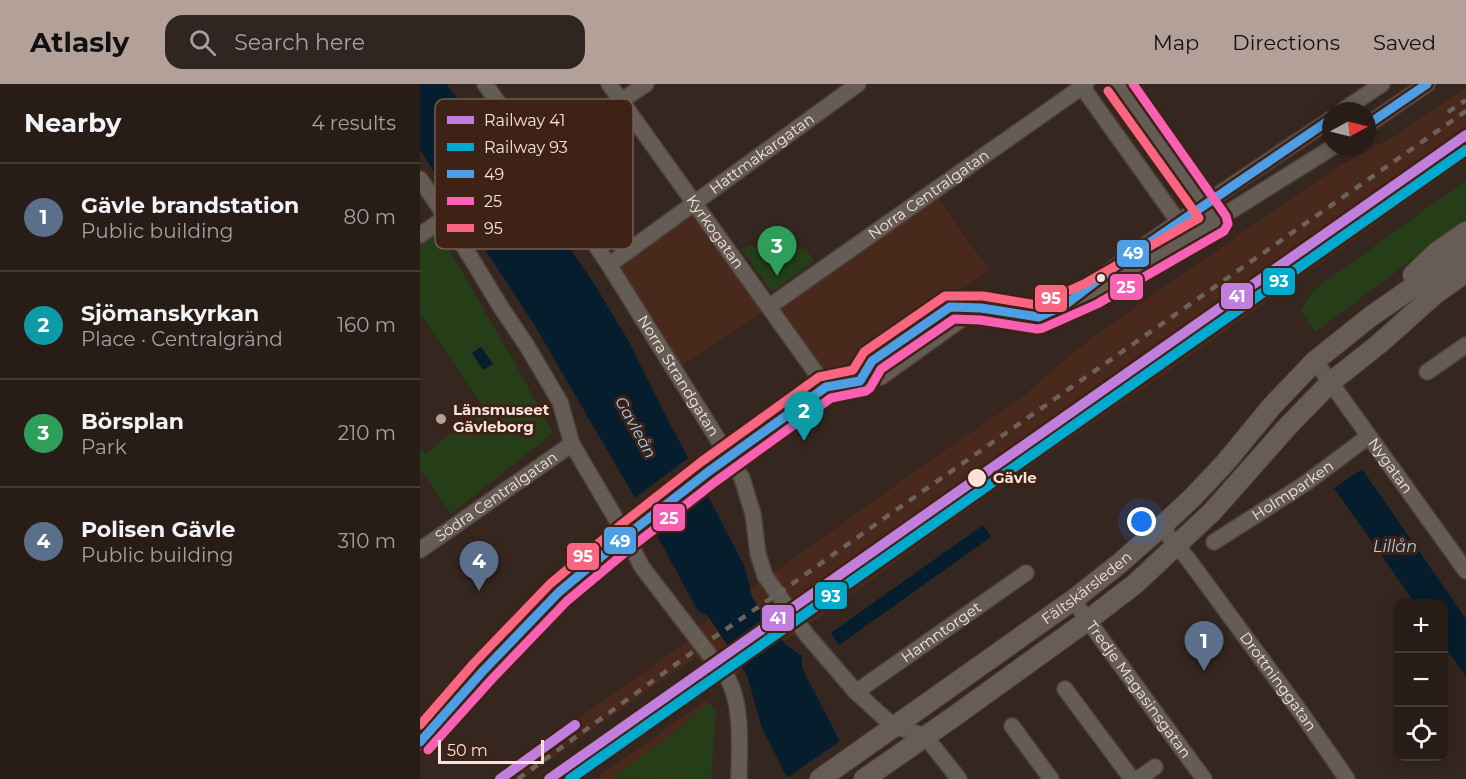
<!DOCTYPE html>
<meta charset="utf-8">
<style>
:root{--surface:#281c17;--page:#302520;--text:#f1f3f6;--muted:#a5a1a1;--line:#443a36;--accent:#b3a199}
body{margin:0;font-family:Montserrat,sans-serif;background:var(--page);color:var(--text)}
.controls{position:absolute;right:18px;bottom:18px;display:grid;overflow:hidden;border-radius:12px;box-shadow:0 3px 15px #0003}
.controls button{width:54px;height:54px;display:grid;place-items:center;padding:0;border:0;border-bottom:2px solid var(--line);background:var(--surface);color:var(--text);font:30px sans-serif}
.compass{position:absolute;left:902px;top:18px;width:54px;height:54px;border-radius:50%;background:var(--surface);box-shadow:0 3px 15px #0003;rotate:83deg}
.scale{position:absolute;left:18px;bottom:15px;width:106px;box-sizing:border-box;padding-left:6px;border:3px solid #f7e3db;border-top:0;font-size:16px;line-height:21px;white-space:nowrap;color:#f7e3db;-webkit-text-stroke:4px #3e2216;paint-order:stroke}
.you{position:absolute;left:722px;top:438px;width:21px;height:21px;margin:-15px;border:4px solid #fff;border-radius:50%;background:#1a73e8;box-shadow:0 0 0 9px #1a73e833}
.badge{display:grid;place-items:center;width:39px;height:39px;border-radius:50%;background:var(--accent);color:#fff;font-size:20px;font-weight:700}
.pin{position:absolute;translate:-50% -50px;filter:drop-shadow(0 2px 3px #0008)}
.pin::after{content:'';position:absolute;top:32px;width:21px;height:18px;background:inherit;clip-path:polygon(0 0,100% 0,50% 100%)}
.list{margin:0;padding:0;list-style:none}
h2{display:flex;justify-content:space-between;align-items:center;height:78px;margin:0;padding:0 24px;font-size:26px}
h2 small{font-size:20px;font-weight:400;color:var(--muted)}
.list li{display:grid;grid-template-columns:39px 1fr auto;gap:18px;align-items:center;box-sizing:border-box;height:108px;padding:0 24px;border-top:2px solid var(--line)}
.list b{display:block;font-size:22px;white-space:nowrap}
.list p{margin:0;font-size:20px;white-space:nowrap;color:var(--muted)}
.list em{font-size:20px;font-style:normal;color:var(--muted)}
.icon{flex:none;width:33px;height:33px;fill:none;stroke:currentColor;stroke-width:2;stroke-linecap:round;stroke-linejoin:round}
.map{position:relative;flex:none;width:1046px;height:695px;overflow:hidden}
header{display:flex;align-items:center;gap:36px;box-sizing:border-box;height:84px;padding:0 30px;background:var(--accent);color:#111}
header strong{font-size:28px}
nav{display:flex;gap:33px;margin-inline-start:auto;font-size:21px}
.search{width:420px;height:54px;background:var(--page);display:flex;align-items:center;gap:15px;box-sizing:border-box;padding:0 21px;border-radius:18px;color:var(--muted);font-size:22px}
main{display:flex}
aside{flex:1;background:var(--surface)}
.map>svg:first-child{display:block}
</style>
<header>
<strong>Atlasly</strong>
<div class="search"><svg class="icon" aria-label="search" viewBox="0 0 24 24"><circle cx="10" cy="10" r="6"/><path d="M15 15l6 6"/></svg>Search here</div>
<nav><a>Map</a><a>Directions</a><a>Saved</a></nav>
</header>
<main>
<aside>
<h2>Nearby<small>4 results</small></h2>
<ul class="list">
<li><span class="badge" style="background:#5c6f8a">1</span><div><b>Gävle brandstation</b><p>Public building</p></div><em>80 m</em></li>
<li><span class="badge" style="background:#0f9aa8">2</span><div><b>Sjömanskyrkan</b><p>Place · Centralgränd</p></div><em>160 m</em></li>
<li><span class="badge" style="background:#2e9e5b">3</span><div><b>Börsplan</b><p>Park</p></div><em>210 m</em></li>
<li><span class="badge" style="background:#5c6f8a">4</span><div><b>Polisen Gävle</b><p>Public building</p></div><em>310 m</em></li>
</ul>
</aside>
<div class="map">
<svg width="1046" height="695" viewBox="0 0 1046 695">
<rect width="100%" height="100%" fill="#35261f"/>
<g fill="#49291b">
<path d="M1046,3V76L1027,90L722,306L592,395L394,537L298,603L294,598L153,695H123L284,583L277,572L103,695H72L267,558L264,553L522,368L599,316L643,277L678,249L920,81L977,51Z"/>
<path d="M513,107L569,186L406,303L349,223L255,286L189,181L274,119L350,222Z"/>
<path d="M287,616L290,619L268,635L263,642L192,695H175Z"/>
</g>
<g fill="#253e18">
<path d="M1046,96V136L895,248L880,226L894,206Z"/>
<path d="M19,148L94,278L133,349L31,430L0,385V363L5,370L64,324L2,232L0,233V161Z"/>
<path d="M329,162L386,165L394,177L352,208L322,166Z"/>
<path d="M290,619L296,628L291,695L192,694L263,642L268,635Z"/>
</g>
<g fill="#051d2d">
<path d="M0,0H26L98,90L173,198L209,258L234,309L325,483L332,513L366,561L382,572V584L439,695H368L342,644L327,591L288,532L278,527L239,455L112,237L0,66Z"/>
<path d="M61,263L73,280L63,286L52,269Z"/>
<path d="M942,385L1046,535V593L1024,561V520L995,519L914,404Z"/>
<path d="M563,441L571,453L419,561L411,549Z"/>
</g>
<g fill="#35261f">
<path d="M271,372L291,410L234,454L212,416Z"/>
<path d="M422,656L442,695H365Z"/>
</g>
<g fill="none" stroke-linecap="round" stroke-linejoin="round">
<defs>
<g id="minor">
<path id="s1" d="M65,0L117,74L189,181L322,394L333,430L338,470L345,492L386,550L436,608L462,632L474,642L505,652L539,695"/>
<path id="s2" d="M189,0L401,296"/>
<path d="M660,0L763,144"/>
<path d="M698,0L789,128"/>
<path d="M922,27L962,0"/>
<path d="M947,41L1007,0"/>
<path d="M117,74L226,0"/>
<path d="M0,95L26,133L82,225L107,262L140,318L152,360L206,452L222,483L308,595C323,622 319,665 319,695"/>
<path d="M0,151L26,133"/>
<path id="s3" d="M189,181L438,0"/>
<path d="M674,199C750,141 831,89 911,35"/>
<path id="s4" d="M350,222L666,0"/>
<path id="s5" d="M895,277L1046,487"/>
<path d="M1007,288L1046,261"/>
<path d="M440,297L452,277L530,223L561,224L619,233L671,210L769,153L913,63"/>
<path id="s6" d="M741,443L768,475L882,630L927,695"/>
<path id="s7" d="M794,458L886,399L949,352"/>
<path id="s8" d="M0,466L152,360"/>
<path id="s9" d="M653,516L784,695"/>
<path d="M645,605L712,695"/>
<path id="s10" d="M436,608L606,489"/>
<path d="M592,642L631,695"/>
<path d="M0,658L11,647L63,587L139,508L206,452L288,388L406,303L461,293L539,237L548,224"/>
<path d="M718,695L735,683"/>
</g>
<g id="major">
<path d="M993,191L1017,168L1046,148"/>
<path id="s11" d="M400,695L653,516L700,479L741,443L772,414L805,379L852,322L895,277L950,233L1046,166"/>
<path d="M444,695L532,634L668,536L715,500L792,428L868,342L911,298L959,260L1015,210L1046,188"/>
</g>
</defs>
<use href="#minor" stroke="#4e413b" stroke-width="18"/>
<use href="#major" stroke="#4e413b" stroke-width="22"/>
<use href="#minor" stroke="#655d55" stroke-width="15"/>
<use href="#major" stroke="#685d54" stroke-width="20"/>
<g stroke="#6b625b" stroke-width="4.5" stroke-dasharray="8 8" stroke-linecap="butt">
<path d="M1028,28L1046,16"/>
<path d="M98,695L274,567L369,502L466,433L1046,27"/>
</g>
<defs>
<g id="bus-1">
<path d="M947,41L1007,0"/>
<path d="M0,658L63,587L139,508L206,452L288,388L406,303L440,297L452,277L530,223L561,224L619,233L645,221L704,176L911,35"/>
</g>
<path id="bus-2" d="M8,666L72,595L147,517L214,461L295,398L411,314L446,307L450,304L461,285L534,235L560,236L617,245L623,244L677,220L804,147L808,140L806,132L713,0"/>
<path id="bus-3" d="M0,641L54,579L130,500L198,443L281,378L399,293L433,286L444,268L525,212H563L617,221L666,199L779,134L688,7"/>
</defs>
<use href="#bus-1" stroke="#3e2216" stroke-width="14"/>
<use href="#bus-2" stroke="#3e2216" stroke-width="14"/>
<use href="#bus-3" stroke="#3e2216" stroke-width="14"/>
<use href="#bus-1" stroke="#4d9ee5" stroke-width="9"/>
<use href="#bus-2" stroke="#f860b3" stroke-width="9"/>
<use href="#bus-3" stroke="#fa6682" stroke-width="9"/>
<defs>
<g id="rail-1">
<path d="M80,695L155,641"/>
<path d="M129,695L1046,51"/>
</g>
<path id="rail-2" d="M150,695L1046,66"/>
</defs>
<use href="#rail-1" stroke="#3e2216" stroke-width="15"/>
<use href="#rail-2" stroke="#3e2216" stroke-width="15"/>
<use href="#rail-1" stroke="#c07fdc" stroke-width="10"/>
<use href="#rail-2" stroke="#00a9ce" stroke-width="10"/>
</g>
<g fill="#f7e3db" stroke="#3e2216" stroke-width="2">
<circle cx="681" cy="194" r="5"/>
<circle cx="557" cy="394" r="10"/>
</g>
<circle fill="#b3a199" stroke="#3e2216" stroke-width="2" cx="21" cy="335" r="6"/>
<g text-anchor="middle" stroke-width="6" stroke-linejoin="round" paint-order="stroke">
<g font-size="15" fill="#f7e3db" stroke="#3e2216">
<text dy="5" stroke="none"><textPath href="#s3" startOffset="189">Hattmakargatan</textPath></text>
<text dy="5" stroke="none"><textPath href="#s4" startOffset="194">Norra Centralgatan</textPath></text>
<text dy="5" stroke="none"><textPath href="#s2" startOffset="182">Kyrkogatan</textPath></text>
<text dy="5" stroke="none"><textPath href="#s1" startOffset="350">Norra Strandgatan</textPath></text>
<text dy="5" stroke="none"><textPath href="#s5" startOffset="129">Nygatan</textPath></text>
<text dy="5" stroke="none"><textPath href="#s7" startOffset="94">Holmparken</textPath></text>
<text dy="5" stroke="none"><textPath href="#s8" startOffset="93">Södra Centralgatan</textPath></text>
<text dy="5" stroke="none"><textPath href="#s11" startOffset="328">Fältskärsleden</textPath></text>
<text dy="5" stroke="none"><textPath href="#s10" startOffset="104">Hamntorget</textPath></text>
<text dy="5" stroke="none"><textPath href="#s6" startOffset="194">Drottninggatan</textPath></text>
<text dy="5" stroke="none"><textPath href="#s9" startOffset="111">Tredje Magasinsgatan</textPath></text>
</g>
<g font-size="15" font-weight="bold" fill="#f7e3db" stroke="#3e2216" text-anchor="start">
<text x="33" y="331">Länsmuseet<tspan x="33" dy="17">Gävleborg</tspan></text>
</g>
<g font-size="15" font-weight="bold" fill="#f7e3db" stroke="#3e2216" text-anchor="start">
<text x="573" y="399">Gävle</text>
</g>
<g font-size="16" font-style="italic" fill="#9fd1f2" stroke="#3e2216">
<text transform="translate(216 343) rotate(61)" y="6">Gavleån</text>
<text x="975" y="468">Lillån</text>
</g>
</g>
<rect x="15" y="15" width="198" height="150" rx="9" fill="#3e2216" stroke="#765c51" stroke-width="1.5"/>
<rect x="27" y="32" width="27" height="8" fill="#c07fdc"/>
<rect x="27" y="59" width="27" height="8" fill="#00a9ce"/>
<rect x="27" y="86" width="27" height="8" fill="#4d9ee5"/>
<rect x="27" y="113" width="27" height="8" fill="#f860b3"/>
<rect x="27" y="140" width="27" height="8" fill="#fa6682"/>
<g font-size="16" fill="#f7e3db">
<text x="64" y="42">Railway 41</text>
<text x="64" y="69">Railway 93</text>
<text x="64" y="96">49</text>
<text x="64" y="123">25</text>
<text x="64" y="150">95</text>
</g>
<g stroke="#3e2216" stroke-width="2">
<rect x="696" y="155" width="34" height="29" rx="6" fill="#4d9ee5"/>
<rect x="842" y="183" width="34" height="29" rx="6" fill="#00a9ce"/>
<rect x="689" y="189" width="35" height="28" rx="6" fill="#f860b3"/>
<rect x="800" y="198" width="34" height="28" rx="6" fill="#c07fdc"/>
<rect x="614" y="200" width="34" height="29" rx="6" fill="#fa6682"/>
<rect x="232" y="419" width="34" height="29" rx="6" fill="#f860b3"/>
<rect x="183" y="442" width="34" height="29" rx="6" fill="#4d9ee5"/>
<rect x="146" y="458" width="34" height="29" rx="6" fill="#fa6682"/>
<rect x="394" y="497" width="34" height="29" rx="6" fill="#00a9ce"/>
<rect x="341" y="520" width="34" height="28" rx="6" fill="#c07fdc"/>
</g>
<g font-size="16" text-anchor="middle" font-weight="bold" fill="#fff">
<text x="713" y="175">49</text>
<text x="859" y="203">93</text>
<text x="706" y="209">25</text>
<text x="817" y="218">41</text>
<text x="631" y="220">95</text>
<text x="249" y="440">25</text>
<text x="200" y="463">49</text>
<text x="163" y="478">95</text>
<text x="411" y="518">93</text>
<text x="358" y="540">41</text>
</g>
</svg>
<div class="controls">
<button>+</button>
<button>−</button>
<button><svg class="icon" aria-label="locate" viewBox="0 0 24 24"><circle cx="12" cy="12" r="6"/><path d="M12 2v4M12 18v4M2 12h4M18 12h4"/></svg></button>
</div>
<svg class="compass" viewBox="-18 -18 36 36"><path d="M0-13l5 13h-10z" fill="#e53935"/><path d="M0 13l5-13h-10z" fill="#a5a1a1"/></svg>
<div class="scale">50 m</div>
<div class="you"></div>
<div class="pin badge" style="left:784px;top:587px;background:#5c6f8a">1</div>
<div class="pin badge" style="left:384px;top:357px;background:#0f9aa8">2</div>
<div class="pin badge" style="left:357px;top:192px;background:#2e9e5b">3</div>
<div class="pin badge" style="left:59px;top:507px;background:#5c6f8a">4</div>
</div>
</main>
